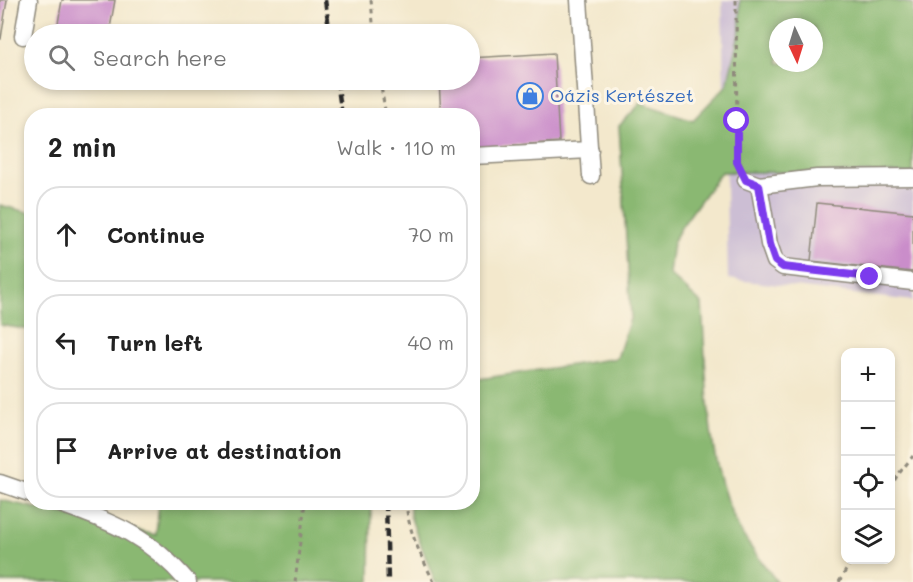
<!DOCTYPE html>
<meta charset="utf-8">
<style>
:root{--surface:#fff;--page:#f2f2f2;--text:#222;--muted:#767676;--line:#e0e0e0}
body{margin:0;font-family:Mali,sans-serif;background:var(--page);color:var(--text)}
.controls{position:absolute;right:18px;bottom:18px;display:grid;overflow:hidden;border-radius:12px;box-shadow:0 3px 9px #0003}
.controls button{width:54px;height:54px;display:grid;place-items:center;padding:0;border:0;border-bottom:2px solid var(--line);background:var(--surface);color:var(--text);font:30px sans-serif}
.compass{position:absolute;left:769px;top:18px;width:54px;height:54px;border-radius:50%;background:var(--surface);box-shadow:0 3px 9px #0003;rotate:176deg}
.stop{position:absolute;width:18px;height:18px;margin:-14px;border:4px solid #7c3aed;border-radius:50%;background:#fff}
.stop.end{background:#7c3aed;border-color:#fff;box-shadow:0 2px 6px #0008}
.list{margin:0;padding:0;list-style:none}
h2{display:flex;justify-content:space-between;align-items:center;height:78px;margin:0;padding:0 24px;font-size:26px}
h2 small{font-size:20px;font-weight:400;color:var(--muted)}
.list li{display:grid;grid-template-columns:39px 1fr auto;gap:18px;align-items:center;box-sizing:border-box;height:96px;margin:0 12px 12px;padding:0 12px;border:2px solid var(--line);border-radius:24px}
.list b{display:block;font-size:22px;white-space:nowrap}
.list em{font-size:20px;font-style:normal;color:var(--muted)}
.icon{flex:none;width:33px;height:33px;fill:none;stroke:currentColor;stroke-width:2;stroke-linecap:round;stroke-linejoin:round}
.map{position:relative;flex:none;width:913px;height:582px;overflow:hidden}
.search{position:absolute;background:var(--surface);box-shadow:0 3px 9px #0003;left:24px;top:24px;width:456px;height:66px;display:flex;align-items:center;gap:15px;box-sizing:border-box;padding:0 21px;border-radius:33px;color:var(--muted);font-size:22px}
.panel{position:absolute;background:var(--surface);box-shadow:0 3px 9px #0003;left:24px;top:108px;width:456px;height:402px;border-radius:24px}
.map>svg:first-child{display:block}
</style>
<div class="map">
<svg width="913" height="582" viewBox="0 0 913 582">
<rect width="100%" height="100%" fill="#fcf5e5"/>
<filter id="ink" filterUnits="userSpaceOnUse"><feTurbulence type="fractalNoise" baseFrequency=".0167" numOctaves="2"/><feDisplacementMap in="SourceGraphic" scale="12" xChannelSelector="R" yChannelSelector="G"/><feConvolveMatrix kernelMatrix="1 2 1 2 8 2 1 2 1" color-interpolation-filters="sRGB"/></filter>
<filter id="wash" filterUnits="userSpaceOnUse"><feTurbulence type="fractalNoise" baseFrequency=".008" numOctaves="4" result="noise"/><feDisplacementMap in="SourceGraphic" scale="24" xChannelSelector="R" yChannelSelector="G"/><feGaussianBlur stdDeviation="1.35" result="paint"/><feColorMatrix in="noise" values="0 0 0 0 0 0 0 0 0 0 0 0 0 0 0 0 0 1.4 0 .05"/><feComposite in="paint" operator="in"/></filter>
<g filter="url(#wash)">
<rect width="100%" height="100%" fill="#f3e8cc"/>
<path fill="#ccbed4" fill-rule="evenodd" d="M722,0H913V301L728,279ZM778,27H814V63H778Z"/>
<g fill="#8ab872" stroke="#5a724e" stroke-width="1.5" fill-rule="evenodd">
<path d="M740,0H889L913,4V173L721,172L682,226L673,242L669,274L702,304C707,378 705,458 737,525C747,545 764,564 777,582H435L410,516V503L472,502L473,380L617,358L631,316L619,126L641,103L693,120L727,85L740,30ZM778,27H814V63H778Z"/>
<path d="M0,205L31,213V330L0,325Z"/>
<path d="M0,500L156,535L159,503H371L370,582H0Z"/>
</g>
<g id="blocks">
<g fill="#ca8dca">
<path d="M0,0H7L1,39H0Z"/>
<path d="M62,0H115L109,34H92L57,29Z"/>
<path d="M554,53L559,142L472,148V116H441L439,80H470V58Z"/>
<path d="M817,203L913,213V272L811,261Z"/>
</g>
</g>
</g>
<g filter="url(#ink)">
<use href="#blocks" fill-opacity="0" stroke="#8f8a7c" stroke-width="1.5"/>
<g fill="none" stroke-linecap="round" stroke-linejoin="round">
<defs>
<g id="minor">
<path d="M579,0L591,176"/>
<path d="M23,36L29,0"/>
<path d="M472,156L590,150"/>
<path d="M746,180L759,185L817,178L913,177"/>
<path d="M759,185L769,244L775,261L783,267L913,282"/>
<path d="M0,483L32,494"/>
<path d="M55,502C113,523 147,534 188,582"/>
</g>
</defs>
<use href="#minor" stroke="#8f8a7c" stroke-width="19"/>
<g stroke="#8f8a7c" stroke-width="3" stroke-dasharray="4.5 4.5" stroke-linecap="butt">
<path d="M371,0L374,34"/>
<path d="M736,0L737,144L739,166"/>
<path d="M380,80L386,116"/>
<path d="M890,488L897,476L913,456"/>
<path d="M406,502C408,531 421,556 434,582"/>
<path d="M295,582L305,502"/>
<path d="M839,582L852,560"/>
</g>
<use href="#minor" stroke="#fff" stroke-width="16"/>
<g stroke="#2b2b2b" stroke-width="4.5" stroke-dasharray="9 4.5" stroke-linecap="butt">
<path d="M325,0L330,34"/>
<path d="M337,80L342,116"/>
<path d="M386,502L388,582"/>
</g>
</g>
</g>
<g fill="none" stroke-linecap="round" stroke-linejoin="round" filter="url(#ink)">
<path stroke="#7c3aed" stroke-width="8" d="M737,121V162L746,180L759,185L769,244L775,261L783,267L870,277"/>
</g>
<defs>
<symbol id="shop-ring" viewBox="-11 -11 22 22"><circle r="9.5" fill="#fcf5e5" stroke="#3f7fe0" stroke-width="1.5"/><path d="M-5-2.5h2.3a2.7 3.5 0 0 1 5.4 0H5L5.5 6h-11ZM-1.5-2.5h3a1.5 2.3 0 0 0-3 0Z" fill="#3f7fe0"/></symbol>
</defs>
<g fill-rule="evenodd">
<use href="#shop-ring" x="515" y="81" width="30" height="30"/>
</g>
<g text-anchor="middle" stroke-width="6" stroke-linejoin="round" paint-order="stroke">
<g font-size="18" fill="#366cbe" stroke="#fcf5e5" text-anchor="start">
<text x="550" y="102">Oázis Kertészet</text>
</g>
</g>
</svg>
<div class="controls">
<button>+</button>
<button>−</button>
<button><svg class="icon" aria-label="locate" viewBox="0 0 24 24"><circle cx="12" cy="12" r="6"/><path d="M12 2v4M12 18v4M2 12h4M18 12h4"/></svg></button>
<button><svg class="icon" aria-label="layers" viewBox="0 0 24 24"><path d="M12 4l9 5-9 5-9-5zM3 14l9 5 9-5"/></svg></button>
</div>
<svg class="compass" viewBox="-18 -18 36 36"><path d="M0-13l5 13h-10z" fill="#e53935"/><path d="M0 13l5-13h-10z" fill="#767676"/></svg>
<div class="stop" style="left:737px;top:121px"></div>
<div class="stop end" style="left:870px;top:277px"></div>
<div class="search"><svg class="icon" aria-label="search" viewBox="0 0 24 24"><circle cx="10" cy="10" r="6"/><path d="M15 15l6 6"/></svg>Search here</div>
<section class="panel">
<h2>2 min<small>Walk · 110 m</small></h2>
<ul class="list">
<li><svg class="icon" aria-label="ahead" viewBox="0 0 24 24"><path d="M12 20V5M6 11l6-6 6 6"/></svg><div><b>Continue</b></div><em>70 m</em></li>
<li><svg class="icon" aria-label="left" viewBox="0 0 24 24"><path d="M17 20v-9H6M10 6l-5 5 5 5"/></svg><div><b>Turn left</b></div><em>40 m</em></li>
<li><svg class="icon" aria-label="arrive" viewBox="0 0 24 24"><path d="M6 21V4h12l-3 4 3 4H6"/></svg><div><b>Arrive at destination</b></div></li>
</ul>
</section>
</div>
